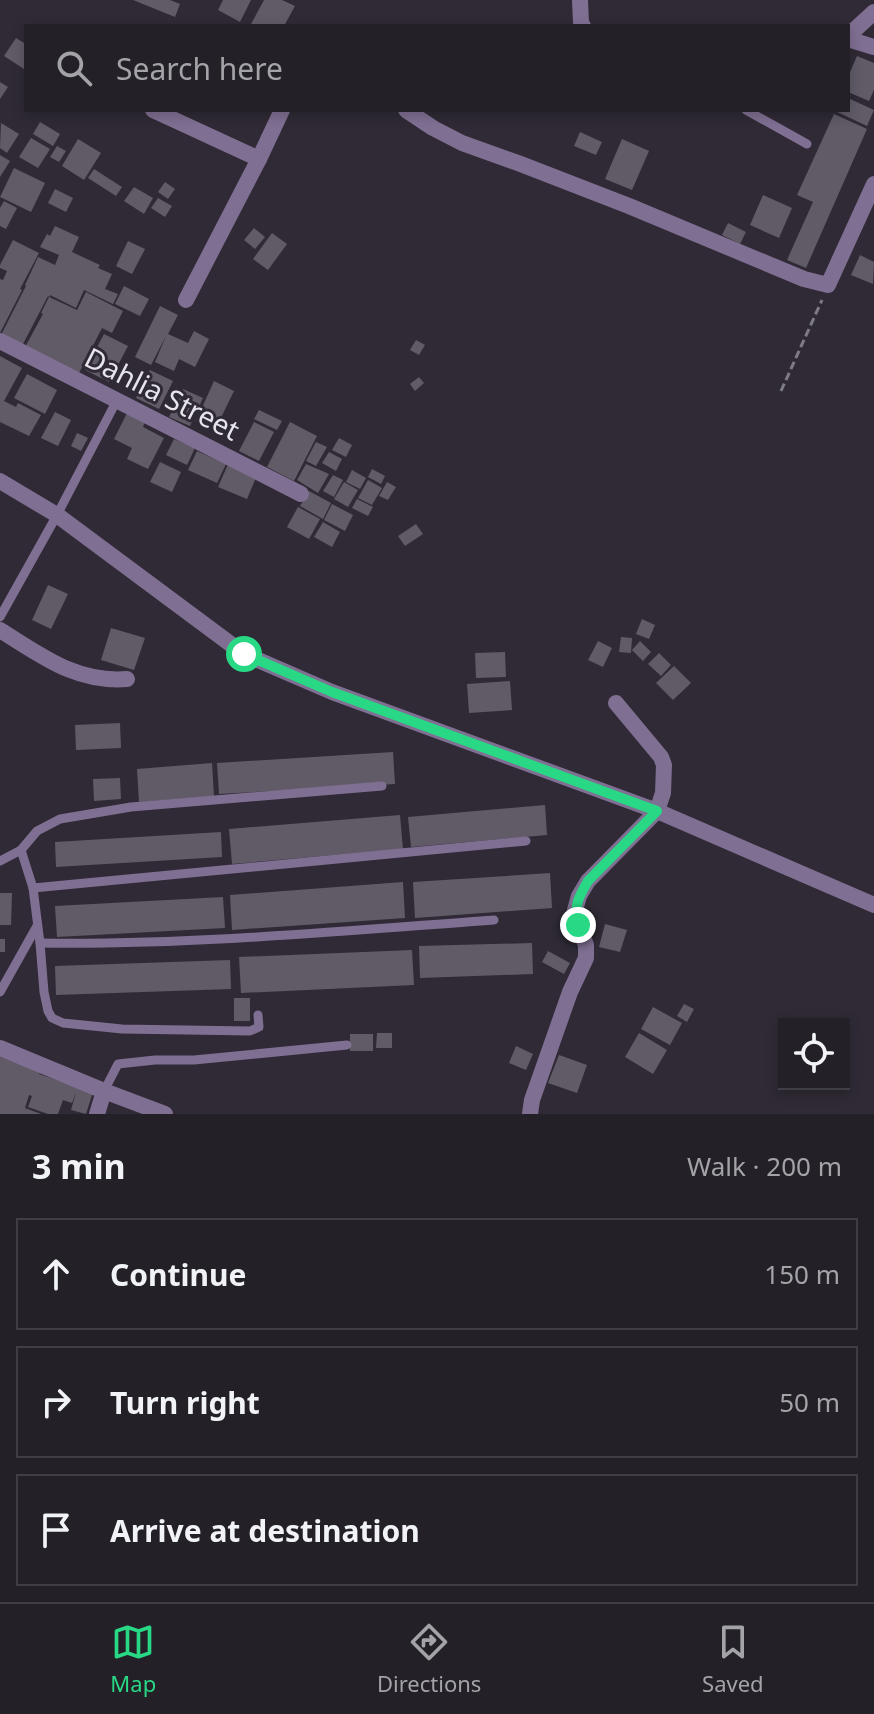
<!DOCTYPE html>
<meta charset="utf-8">
<style>
:root{--surface:#232028;--page:#2b2830;--text:#f1f3f6;--muted:#a3a3a8;--line:#403e45;--accent:#29d885}
body{margin:0;font-family:"Noto Sans",sans-serif;background:var(--page);color:var(--text)}
.controls{position:absolute;right:24px;bottom:24px;display:grid;overflow:hidden;border-radius:0px;box-shadow:0 4px 12px #0003}
.controls button{width:72px;height:72px;display:grid;place-items:center;padding:0;border:0;border-bottom:2px solid var(--line);background:var(--surface);color:var(--text);font:40px sans-serif}
.stop{position:absolute;width:24px;height:24px;margin:-18px;border:6px solid #29d885;border-radius:50%;background:#fff}
.stop.end{background:#29d885;border-color:#fff;box-shadow:0 2px 8px #0008}
.list{margin:0;padding:0;list-style:none}
h2{display:flex;justify-content:space-between;align-items:center;height:104px;margin:0;padding:0 32px;font-size:34px}
h2 small{font-size:26px;font-weight:400;color:var(--muted)}
.list li{display:grid;grid-template-columns:52px 1fr auto;gap:24px;align-items:center;box-sizing:border-box;height:112px;margin:0 16px 16px;padding:0 16px;border:2px solid var(--line);border-radius:0px}
.list b{display:block;font-size:30px;white-space:nowrap}
.list em{font-size:26px;font-style:normal;color:var(--muted)}
.icon{flex:none;width:44px;height:44px;fill:none;stroke:currentColor;stroke-width:2;stroke-linecap:round;stroke-linejoin:round}
.map{position:relative;flex:none;width:874px;height:1114px;overflow:hidden}
.search{position:absolute;background:var(--surface);box-shadow:0 4px 12px #0003;left:24px;right:24px;top:24px;height:88px;display:flex;align-items:center;gap:20px;box-sizing:border-box;padding:0 28px;border-radius:0px;color:var(--muted);font-size:30px}
.sheet{height:488px;background:var(--surface)}
nav{display:flex;justify-content:space-around;align-items:center;box-sizing:border-box;height:112px;border-top:2px solid var(--line);background:var(--surface);font-size:22px;color:var(--muted)}
nav a{display:grid;justify-items:center;gap:4px}
nav .on{color:var(--accent)}
.map>svg:first-child{display:block}
</style>
<div class="map">
<svg width="874" height="1114" viewBox="0 0 874 1114">
<rect width="100%" height="100%" fill="#2f2a35"/>
<g fill="#605b67">
<path d="M133,0H170L180,4L175,17Z"/>
<path d="M223,0H251L240,22L218,10Z"/>
<path d="M264,0H282L295,6L284,26H250Z"/>
<path d="M16,38L26,44V66L24,69L4,56Z"/>
<path d="M857,56L874,63V90L869,101L848,92V77Z"/>
<path d="M0,82L8,87L0,99Z"/>
<path d="M848,98L874,110L867,126L833,110H848Z"/>
<path d="M834,114L867,129L806,268L787,260L813,202L797,195Z"/>
<path d="M40,122L60,134L53,146L33,134Z"/>
<path d="M1,123L19,134L7,153L0,148Z"/>
<path d="M580,132L602,142L596,155L574,146Z"/>
<path d="M31,138L50,149L38,168L19,157Z"/>
<path d="M78,139L101,153L84,180L62,166Z"/>
<path d="M622,139L649,151L632,190L605,179Z"/>
<path d="M57,146L66,151L59,162L50,157Z"/>
<path d="M0,155L10,161L0,177Z"/>
<path d="M14,168L45,183L31,212L0,197Z"/>
<path d="M94,169L122,187L116,196L88,178Z"/>
<path d="M165,182L175,189L168,199L158,192Z"/>
<path d="M134,187L153,198L144,214L124,201Z"/>
<path d="M55,189L73,198L66,212L48,203Z"/>
<path d="M763,195L792,208L779,238L750,225Z"/>
<path d="M158,198L172,206L165,217L151,208Z"/>
<path d="M4,201L17,208L6,229L0,226V208Z"/>
<path d="M728,223L746,232L740,244L722,235Z"/>
<path d="M55,226L79,237L72,252L100,265L98,268L112,274L105,289L118,294L113,304L84,290L76,308L50,295V297L48,296L22,346L1,335L26,286L25,285L38,257L55,265L59,255L40,247L47,234L50,236Z"/>
<path d="M254,228L265,237L255,249L244,240Z"/>
<path d="M272,233L287,244L268,270L253,259Z"/>
<path d="M13,240L39,253L20,289L22,290L0,333V279L3,280L7,271L0,268V265Z"/>
<path d="M128,241L145,249L132,274L116,266Z"/>
<path d="M860,255L874,262L873,284L851,275Z"/>
<path d="M124,286L149,299L140,316L115,304Z"/>
<path d="M86,292L123,311L112,333L102,328L78,375L24,349L43,314L41,313L49,297L77,310Z"/>
<path d="M160,306L178,315L168,334L188,343L194,331L209,339L195,367L179,359L174,371L155,362L166,336L151,365L135,357Z"/>
<path d="M104,334L128,346L109,382L85,370Z"/>
<path d="M416,340L425,345L419,355L410,350Z"/>
<path d="M0,356L22,368L4,401L16,407L18,403L41,415L29,436L0,422Z"/>
<path d="M150,370L173,381L159,409L136,398Z"/>
<path d="M27,374L57,390L45,414L14,398Z"/>
<path d="M419,377L424,383L415,391L410,384Z"/>
<path d="M214,381L234,391L215,430L196,421Z"/>
<path d="M183,389L203,398L190,426L169,417Z"/>
<path d="M259,410L282,421L277,430L254,419Z"/>
<path d="M55,412L71,420L58,446L41,438Z"/>
<path d="M127,413L145,422L143,427L164,438L148,469L127,459L132,448L114,439Z"/>
<path d="M254,422L274,432L259,461L239,451Z"/>
<path d="M290,422L317,436L294,481L267,467Z"/>
<path d="M77,433L88,438L81,451L71,446Z"/>
<path d="M339,438L352,445L346,457L332,450Z"/>
<path d="M174,439L195,448L187,465L166,455Z"/>
<path d="M316,442L327,447L316,466L306,461Z"/>
<path d="M197,451L226,464L217,483L188,470Z"/>
<path d="M329,452L342,459L336,471L322,463Z"/>
<path d="M160,462L181,472L172,492L150,482Z"/>
<path d="M229,462L257,475L247,499L218,487Z"/>
<path d="M306,464L329,474L318,493L297,480Z"/>
<path d="M372,469L385,476L381,484L368,477Z"/>
<path d="M352,470L366,478L360,489L346,482Z"/>
<path d="M333,475L343,480L334,497L323,491Z"/>
<path d="M368,480L382,488L372,505L358,498Z"/>
<path d="M344,482L358,490L348,507L334,499Z"/>
<path d="M387,482L396,487L388,500L379,496Z"/>
<path d="M309,491L331,503L323,519L300,506Z"/>
<path d="M357,499L373,507L368,516L352,508Z"/>
<path d="M332,504L353,515L345,531L324,520Z"/>
<path d="M298,507L320,519L309,539L287,527Z"/>
<path d="M323,522L340,532L332,547L314,537Z"/>
<path d="M416,524L423,534L405,546L398,536Z"/>
<path d="M48,585L68,594L51,629L32,620Z"/>
<path d="M642,619L655,625L649,639L636,634Z"/>
<path d="M111,628L145,638L134,670L101,660Z"/>
<path d="M621,637L632,638L631,653L619,652Z"/>
<path d="M598,641L612,648L603,667L588,660Z"/>
<path d="M640,641L651,652L643,661L632,650Z"/>
<path d="M505,652L506,677L476,678L475,653Z"/>
<path d="M659,653L671,665L661,676L648,664Z"/>
<path d="M674,666L691,683L673,700L656,683Z"/>
<path d="M510,681L512,710L469,713L467,684Z"/>
<path d="M120,723L121,748L76,750L75,725Z"/>
<path d="M393,752L395,784L219,794L217,763Z"/>
<path d="M212,763L214,796L139,802L137,769Z"/>
<path d="M120,778L121,799L94,801L93,779Z"/>
<path d="M545,805L547,835L411,847L408,817Z"/>
<path d="M400,815L403,849L232,864L229,829Z"/>
<path d="M221,832L222,857L56,867L55,842Z"/>
<path d="M550,873L552,908L415,918L413,882Z"/>
<path d="M403,882L405,918L232,930L230,895Z"/>
<path d="M0,893H12L11,925H0Z"/>
<path d="M223,897L225,928L57,937L55,906Z"/>
<path d="M605,924L627,930L620,952L599,947Z"/>
<rect x="0" y="939" width="5" height="13"/>
<path d="M532,943L533,974L420,978L419,946Z"/>
<path d="M412,950L414,985L241,993L239,957Z"/>
<path d="M548,951L570,963L564,974L542,962Z"/>
<path d="M230,960L231,989L56,995L55,966Z"/>
<rect x="234" y="998" width="16" height="23"/>
<path d="M684,1004L694,1009L687,1022L677,1016Z"/>
<path d="M653,1007L682,1023L670,1045L641,1029Z"/>
<path d="M377,1033H392V1048H376Z"/>
<path d="M639,1033L667,1050L653,1074L625,1057Z"/>
<rect x="350" y="1034" width="23" height="17"/>
<path d="M516,1046L533,1054L526,1070L509,1063Z"/>
<path d="M559,1055L587,1065L577,1093L548,1083Z"/>
<path d="M0,1057L40,1072L39,1074L93,1092L86,1114L71,1110L76,1092L72,1103L63,1100L58,1114H48L28,1107L32,1096L29,1095L25,1108L41,1114H0Z"/>
</g>
<g fill="none" stroke-linecap="round" stroke-linejoin="round">
<path stroke="#7f7b84" stroke-width="3" stroke-dasharray="8 4" stroke-linecap="butt" d="M781,391L822,300"/>
<g stroke="#7f6f92" stroke-width="9">
<path d="M746,110L807,144"/>
<path d="M0,617L57,515L117,400"/>
<path d="M21,850L33,888L40,943L44,992L48,1011L52,1018L63,1023L122,1029L250,1031L259,1027L258,1015"/>
<path d="M0,861L21,850L37,831L60,819L131,807L382,786"/>
<path d="M33,888L526,841"/>
<path d="M40,943C192,945 343,931 494,920"/>
<path d="M0,992L37,926"/>
<path d="M104,1091L118,1064L155,1060H194L347,1045"/>
</g>
<g stroke="#7f6f92" stroke-width="16">
<path d="M580,0L581,23L583,26"/>
<path d="M848,36L874,12"/>
<path d="M848,39L874,47"/>
<path d="M153,110L259,159L282,110"/>
<path d="M406,110L433,128L462,143L518,163L629,206L804,279L828,285L874,184"/>
<path d="M186,300L259,159"/>
<path d="M0,341L301,494"/>
<path d="M0,481L57,515L244,654L332,692L657,811L874,905"/>
<path d="M0,630C42,656 76,683 127,679"/>
<path d="M0,1048L104,1091L97,1114"/>
<path d="M104,1091L165,1114"/>
<path d="M530,1114L532,1100L570,992L586,958V945L578,925L575,910L579,896L588,881L657,811L663,793L664,765L661,757L616,703"/>
</g>
</g>
<g fill="none" stroke-linecap="round" stroke-linejoin="round">
<path stroke="#29d885" stroke-width="10" d="M244,654L332,692L657,811L588,881C578,898 574,905 578,925"/>
</g>
<g text-anchor="middle" stroke-width="6" stroke-linejoin="round" paint-order="stroke">
<g font-size="28" fill="#e7e4eb" stroke="#2f2a35">
<text transform="translate(162 394) rotate(27)" y="10">Dahlia Street</text>
</g>
</g>
</svg>
<div class="controls">
<button><svg class="icon" aria-label="locate" viewBox="0 0 24 24"><circle cx="12" cy="12" r="6"/><path d="M12 2v4M12 18v4M2 12h4M18 12h4"/></svg></button>
</div>
<div class="stop" style="left:244px;top:654px"></div>
<div class="stop end" style="left:578px;top:925px"></div>
<div class="search"><svg class="icon" aria-label="search" viewBox="0 0 24 24"><circle cx="10" cy="10" r="6"/><path d="M15 15l6 6"/></svg>Search here</div>
</div>
<section class="sheet">
<h2>3 min<small>Walk · 200 m</small></h2>
<ul class="list">
<li><svg class="icon" aria-label="ahead" viewBox="0 0 24 24"><path d="M12 20V5M6 11l6-6 6 6"/></svg><div><b>Continue</b></div><em>150 m</em></li>
<li><svg class="icon" aria-label="right" viewBox="0 0 24 24"><path d="M7 20v-9h11M14 6l5 5-5 5"/></svg><div><b>Turn right</b></div><em>50 m</em></li>
<li><svg class="icon" aria-label="arrive" viewBox="0 0 24 24"><path d="M6 21V4h12l-3 4 3 4H6"/></svg><div><b>Arrive at destination</b></div></li>
</ul>
</section>
<nav>
<a class="on"><svg class="icon" aria-label="map" viewBox="0 0 24 24"><path d="M3 6l6-2 6 2 6-2v14l-6 2-6-2-6 2zM9 4v14M15 6v14"/></svg>Map</a>
<a><svg class="icon" aria-label="directions" viewBox="0 0 24 24"><path d="M12 3l9 9-9 9-9-9zM9 14v-3h6M13 9l2 2-2 2"/></svg>Directions</a>
<a><svg class="icon" aria-label="saved" viewBox="0 0 24 24"><path d="M7 4h10v16l-5-4-5 4z"/></svg>Saved</a>
</nav>
